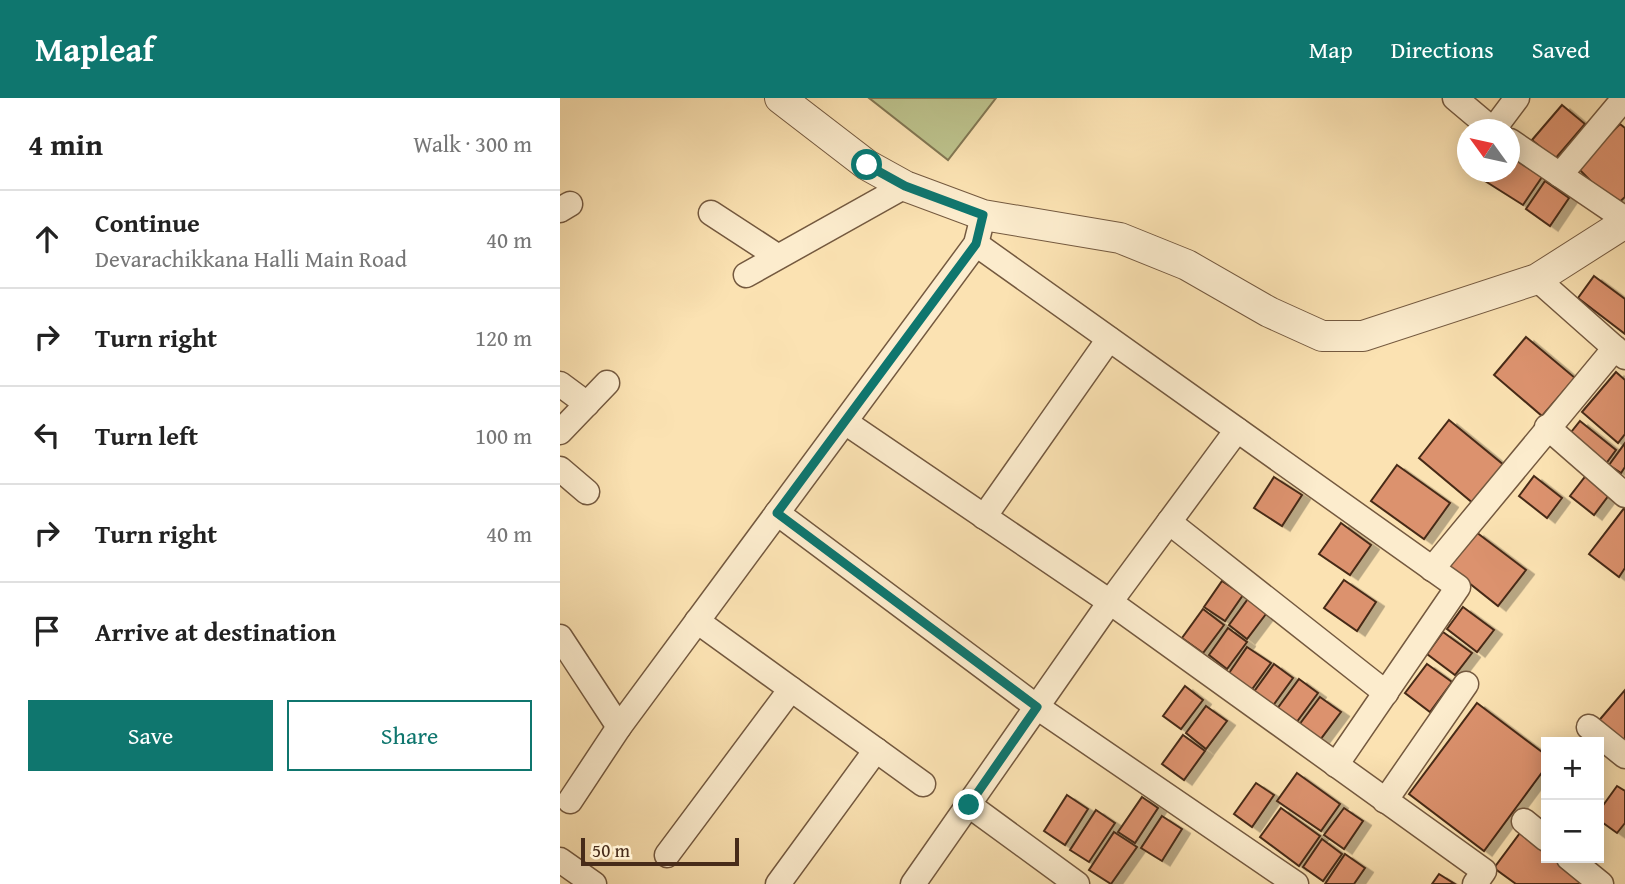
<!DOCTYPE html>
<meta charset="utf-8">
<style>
:root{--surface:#fff;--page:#f2f2f2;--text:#222;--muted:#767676;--line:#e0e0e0;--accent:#0f766e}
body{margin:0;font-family:"Gentium Book Plus",serif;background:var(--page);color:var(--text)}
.controls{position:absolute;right:21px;bottom:21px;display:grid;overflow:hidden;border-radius:0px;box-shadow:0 4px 18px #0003}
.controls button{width:63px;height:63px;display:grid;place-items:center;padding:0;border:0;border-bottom:2px solid var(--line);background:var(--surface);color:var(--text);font:35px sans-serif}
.compass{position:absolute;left:897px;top:21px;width:63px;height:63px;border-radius:50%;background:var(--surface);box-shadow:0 4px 18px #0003;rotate:303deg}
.scale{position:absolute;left:21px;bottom:18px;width:158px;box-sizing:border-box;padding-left:7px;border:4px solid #472b19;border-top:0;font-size:19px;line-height:24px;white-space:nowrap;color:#472b19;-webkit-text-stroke:5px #fceccd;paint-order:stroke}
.stop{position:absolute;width:21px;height:21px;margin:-16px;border:5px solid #0f766e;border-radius:50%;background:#fff}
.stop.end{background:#0f766e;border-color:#fff;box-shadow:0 2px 7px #0008}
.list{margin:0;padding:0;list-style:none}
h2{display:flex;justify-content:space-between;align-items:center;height:91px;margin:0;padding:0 28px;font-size:30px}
h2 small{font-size:23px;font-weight:400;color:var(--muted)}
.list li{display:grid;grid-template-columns:46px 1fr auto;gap:21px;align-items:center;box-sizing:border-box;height:98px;padding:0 28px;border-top:2px solid var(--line)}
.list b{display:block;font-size:26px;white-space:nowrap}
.list p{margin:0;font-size:23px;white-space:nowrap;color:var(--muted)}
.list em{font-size:23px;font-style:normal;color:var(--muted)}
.actions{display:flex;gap:14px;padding:21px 28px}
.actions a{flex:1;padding:16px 0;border:2px solid var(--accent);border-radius:0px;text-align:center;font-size:24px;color:var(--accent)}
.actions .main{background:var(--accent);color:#fff}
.icon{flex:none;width:38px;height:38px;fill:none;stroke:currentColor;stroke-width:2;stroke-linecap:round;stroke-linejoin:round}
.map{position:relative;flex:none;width:1065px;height:786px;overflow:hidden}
header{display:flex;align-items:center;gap:42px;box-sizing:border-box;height:98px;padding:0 35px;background:var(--accent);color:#fff}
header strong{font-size:33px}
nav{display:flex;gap:38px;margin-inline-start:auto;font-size:24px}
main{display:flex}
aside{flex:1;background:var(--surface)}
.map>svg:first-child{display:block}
</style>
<header>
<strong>Mapleaf</strong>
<nav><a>Map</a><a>Directions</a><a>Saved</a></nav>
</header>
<main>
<aside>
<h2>4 min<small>Walk · 300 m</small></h2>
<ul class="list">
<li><svg class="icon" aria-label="ahead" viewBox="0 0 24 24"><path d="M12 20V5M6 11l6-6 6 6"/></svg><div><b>Continue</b><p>Devarachikkana Halli Main Road</p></div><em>40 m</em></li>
<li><svg class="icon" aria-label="right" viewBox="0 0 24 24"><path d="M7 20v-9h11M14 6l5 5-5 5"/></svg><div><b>Turn right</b></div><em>120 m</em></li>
<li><svg class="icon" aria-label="left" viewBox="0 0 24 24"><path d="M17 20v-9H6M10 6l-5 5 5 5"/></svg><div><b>Turn left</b></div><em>100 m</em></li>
<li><svg class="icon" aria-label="right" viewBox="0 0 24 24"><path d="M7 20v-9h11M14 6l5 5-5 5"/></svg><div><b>Turn right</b></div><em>40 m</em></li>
<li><svg class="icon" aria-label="arrive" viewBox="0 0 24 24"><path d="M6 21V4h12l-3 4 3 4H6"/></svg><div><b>Arrive at destination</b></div></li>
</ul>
<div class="actions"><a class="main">Save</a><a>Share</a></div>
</aside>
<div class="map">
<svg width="1065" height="786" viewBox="0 0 1065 786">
<defs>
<filter id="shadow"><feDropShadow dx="8" dy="4.5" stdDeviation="0" flood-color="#0004"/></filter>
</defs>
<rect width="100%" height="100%" fill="#fbe2b2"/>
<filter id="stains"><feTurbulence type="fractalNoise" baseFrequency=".00286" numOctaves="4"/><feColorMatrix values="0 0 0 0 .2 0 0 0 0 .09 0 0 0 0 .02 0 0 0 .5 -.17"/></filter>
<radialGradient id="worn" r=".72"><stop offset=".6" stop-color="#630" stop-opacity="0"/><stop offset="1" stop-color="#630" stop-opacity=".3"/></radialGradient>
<path fill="#bdc38d" stroke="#827753" stroke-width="2" d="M309,0H436L388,62Z"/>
<g fill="#dc926e" stroke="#472b19" stroke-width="2" filter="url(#shadow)">
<path d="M1002,7L1025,26L995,61L972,42Z"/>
<path d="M1060,26L1065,30V99L1055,108L1017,69Z"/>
<path d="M950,58L982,79L963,107L925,83L931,74H950Z"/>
<path d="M985,83L1009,100L990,128L966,111Z"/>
<path d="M1034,178L1065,201V236L1018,200Z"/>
<path d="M966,239L1015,280L982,318L934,277Z"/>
<path d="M1056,274L1065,282V336L1058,345L1022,314Z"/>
<path d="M889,322L945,368L914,406L859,360Z"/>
<path d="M1020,323L1056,352L1045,367L1008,338Z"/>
<path d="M1065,345V369L1061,375L1049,367Z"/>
<path d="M837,367L890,405L864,441L811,403Z"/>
<path d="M1031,371L1055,389L1034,417L1010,398Z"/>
<path d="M974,378L1002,400L987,420L959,398Z"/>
<path d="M714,379L742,397L722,428L694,410Z"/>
<path d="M1065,409V470L1059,479L1029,456Z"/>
<path d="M781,425L811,447L790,477L759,456Z"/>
<path d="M916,434L966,472L938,508L889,469Z"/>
<path d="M784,482L816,504L797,533L764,510Z"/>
<path d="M662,483L683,497L665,523L644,509Z"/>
<path d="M690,498L709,512L687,541L669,527Z"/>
<path d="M903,509L934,532L917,554L887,531Z"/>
<path d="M643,511L664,527L643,555L622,540Z"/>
<path d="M668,530L687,544L667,571L649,557Z"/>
<path d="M883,534L912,555L895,577L867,556Z"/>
<path d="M687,549L711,565L690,594L667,578Z"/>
<path d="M714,566L733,580L712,609L693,595Z"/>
<path d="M867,566L892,584L870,614L845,595Z"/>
<path d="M739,581L758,595L736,625L717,611Z"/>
<path d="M625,588L643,602L621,631L603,618Z"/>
<path d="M1065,592V651L1036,626Z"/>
<path d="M760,599L781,614L760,642L739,627Z"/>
<path d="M917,605L986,657V669L924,753L849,696Z"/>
<path d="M646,608L667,623L646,651L626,635Z"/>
<path d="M623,637L645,653L624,682L602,666Z"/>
<path d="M737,675L780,706L761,733L717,703Z"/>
<path d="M696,685L714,697L692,729L674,716Z"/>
<path d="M1057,688L1065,693V725L1057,735L1039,722V713Z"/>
<path d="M507,697L528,711L505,747L484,733Z"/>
<path d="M582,699L598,710L575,745L558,734Z"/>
<path d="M721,710L760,738L739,768L700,739Z"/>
<path d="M784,710L803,723L784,751L764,737Z"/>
<path d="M536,712L555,725L529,764L510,752Z"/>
<path d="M602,718L622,731L602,763L581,750Z"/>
<path d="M554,734L577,749L551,786L529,772Z"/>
<path d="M960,735L986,755V760H992L1028,786H956L934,770Z"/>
<path d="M762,741L782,756L763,783L743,769Z"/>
<path d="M785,756L805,770L794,786H765Z"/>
<path d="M879,776L895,786H872Z"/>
</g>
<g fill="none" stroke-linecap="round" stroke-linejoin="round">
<defs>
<g id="minor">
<path d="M895,0L933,32L957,0"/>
<path d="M950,43L1065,121"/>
<path d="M1000,77L1057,9"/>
<path d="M0,112L10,106"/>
<path d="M151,115L217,158"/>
<path d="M416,146L898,489L776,667"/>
<path d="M186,177L345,88"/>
<path d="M977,181L1065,259"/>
<path d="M0,286L27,306"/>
<path d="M285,324L550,504L924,773L915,786"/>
<path d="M987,329L1065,397"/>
<path d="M0,334L47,285"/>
<path d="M0,371L27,394"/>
<path d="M217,415L477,609L736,786"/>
<path d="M424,419L549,241"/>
<path d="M609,424L826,595"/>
<path d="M872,471L1055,250"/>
<path d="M0,539L59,629"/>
<path d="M1029,629L1065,658"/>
<path d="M316,652L363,686"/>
<path d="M10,703L59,629L416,146L420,130"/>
<path d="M825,703L906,586"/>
<path d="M409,707L517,786"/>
<path d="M964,723L986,741"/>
<path d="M107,757L231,591L137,523"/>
<path d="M1009,760L1041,786"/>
<path d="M0,762L34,786"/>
<path d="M218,786L316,652L231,591"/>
<path d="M353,786L550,504L677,332"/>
</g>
<path id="tertiary" d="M220,0L307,67L345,88L423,117L560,140L627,167L709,214L762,238H803L977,181L1065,125"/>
</defs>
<use href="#minor" stroke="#74593f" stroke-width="27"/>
<use href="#tertiary" stroke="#74593f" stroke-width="32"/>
<use href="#minor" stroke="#fceccd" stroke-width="24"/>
<use href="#tertiary" stroke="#fceccd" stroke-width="30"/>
</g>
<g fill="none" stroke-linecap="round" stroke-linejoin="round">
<path stroke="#0f766e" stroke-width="9" d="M307,67L345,88L423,117L416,146L217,415L477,609L409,707"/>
</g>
<rect width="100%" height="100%" filter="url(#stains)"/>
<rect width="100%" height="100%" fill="url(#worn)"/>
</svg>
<div class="controls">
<button>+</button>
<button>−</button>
</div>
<svg class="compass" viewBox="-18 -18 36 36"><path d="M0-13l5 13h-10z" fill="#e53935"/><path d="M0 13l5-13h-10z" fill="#767676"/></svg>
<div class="scale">50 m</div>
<div class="stop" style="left:307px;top:67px"></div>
<div class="stop end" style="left:409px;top:707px"></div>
</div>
</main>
